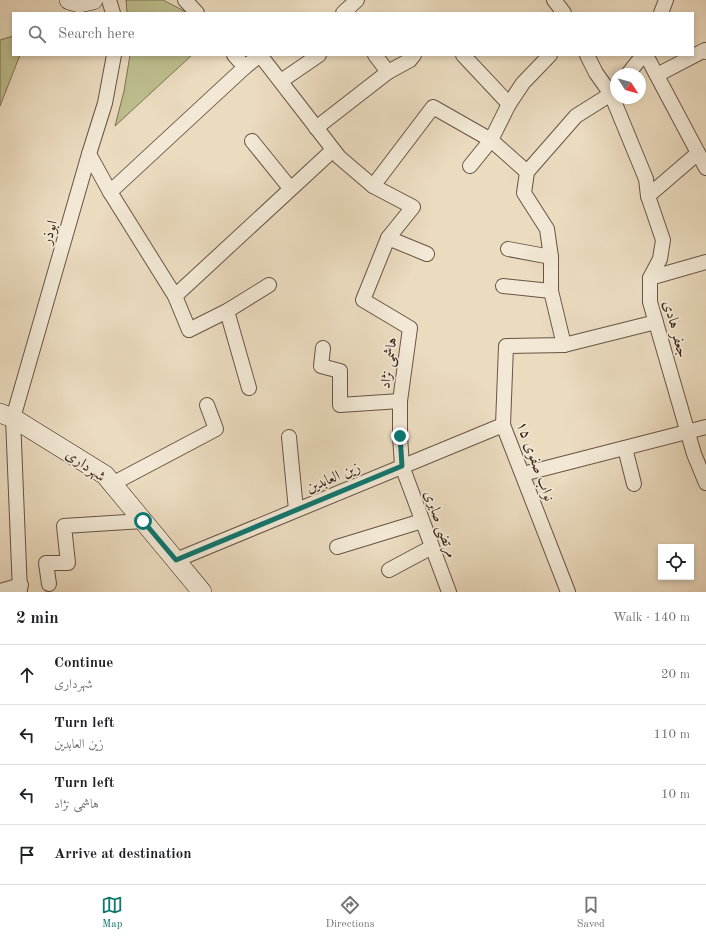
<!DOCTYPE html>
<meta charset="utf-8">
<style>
:root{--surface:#fff;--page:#f2f2f2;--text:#202124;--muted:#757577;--line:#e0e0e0;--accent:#0f766e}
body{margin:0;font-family:"Old Standard TT",Amiri,serif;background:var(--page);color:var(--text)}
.controls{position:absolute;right:12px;bottom:12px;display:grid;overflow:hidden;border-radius:0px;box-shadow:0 2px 6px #0003}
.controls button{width:36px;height:36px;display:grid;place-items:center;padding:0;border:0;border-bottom:1px solid var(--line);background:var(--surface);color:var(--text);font:20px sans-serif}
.compass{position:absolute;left:610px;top:68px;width:36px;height:36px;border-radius:50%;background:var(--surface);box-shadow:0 2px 6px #0003;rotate:126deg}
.stop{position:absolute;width:12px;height:12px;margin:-9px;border:3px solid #0f766e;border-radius:50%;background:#fff}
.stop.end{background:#0f766e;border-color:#fff;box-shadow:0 1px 4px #0008}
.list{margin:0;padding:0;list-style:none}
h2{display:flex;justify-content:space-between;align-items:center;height:52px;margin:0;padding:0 16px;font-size:17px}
h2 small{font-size:13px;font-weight:400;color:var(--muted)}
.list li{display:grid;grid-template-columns:26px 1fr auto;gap:12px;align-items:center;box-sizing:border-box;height:60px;padding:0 16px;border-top:1px solid var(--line)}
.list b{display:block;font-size:15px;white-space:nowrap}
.list p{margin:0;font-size:13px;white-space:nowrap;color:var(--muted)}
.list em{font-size:13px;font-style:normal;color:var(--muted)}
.icon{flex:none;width:22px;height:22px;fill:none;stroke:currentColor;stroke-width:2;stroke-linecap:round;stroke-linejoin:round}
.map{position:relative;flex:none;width:706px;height:592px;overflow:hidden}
.search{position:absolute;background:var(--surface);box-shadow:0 2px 6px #0003;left:12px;right:12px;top:12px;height:44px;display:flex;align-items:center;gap:10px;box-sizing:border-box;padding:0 14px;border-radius:0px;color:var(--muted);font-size:15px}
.sheet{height:292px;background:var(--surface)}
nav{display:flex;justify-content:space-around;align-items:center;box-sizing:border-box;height:56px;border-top:1px solid var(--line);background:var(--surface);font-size:11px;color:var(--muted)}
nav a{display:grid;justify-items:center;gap:2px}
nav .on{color:var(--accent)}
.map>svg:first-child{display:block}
</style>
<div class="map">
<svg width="706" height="592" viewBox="0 0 706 592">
<rect width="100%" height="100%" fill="#ebdbbf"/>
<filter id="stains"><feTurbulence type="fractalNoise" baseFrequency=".005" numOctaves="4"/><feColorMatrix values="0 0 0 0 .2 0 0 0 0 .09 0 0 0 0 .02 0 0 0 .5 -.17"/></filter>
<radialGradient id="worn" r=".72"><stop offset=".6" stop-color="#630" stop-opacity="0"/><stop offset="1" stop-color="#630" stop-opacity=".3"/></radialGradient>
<g fill="#bdbe8e" stroke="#7c7255">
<path d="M126,0H163L188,13H127Z"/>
<path d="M13,36V55H20L0,106V40Z"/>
<path d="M130,55H192L115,126L124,91Z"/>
</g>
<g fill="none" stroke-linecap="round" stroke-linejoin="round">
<defs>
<g id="street">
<path d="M109,0L113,13"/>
<path d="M185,0L197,13"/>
<path d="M554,0L564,13"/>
<path d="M343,13L357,0"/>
<path d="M661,13L666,0"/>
<path d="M234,55L245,67"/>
<path d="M375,55L388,72"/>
<path d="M463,55L509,104"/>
<path d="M587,55L596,73L611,94L646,179L648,196L663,240L660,259L650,278V302L694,454L706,483"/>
<path d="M646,55L706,168"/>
<path d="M628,74L643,55"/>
<path d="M657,75L705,50L706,52"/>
<path d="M281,81L319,55"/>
<path d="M316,128L388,72L410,60L414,55"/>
<path d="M252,141L290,188"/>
<path d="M89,154L110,192L175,296L189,330L227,311L269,285"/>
<path d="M470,166L491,140L509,104L523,83L550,55"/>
<path d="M373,186L433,107L491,140L527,172"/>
<path d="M110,192L245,67L260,55L339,157L373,186L413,207L388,238L363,300L410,328L400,401V436L402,466L449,592"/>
<path d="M648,196L698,153"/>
<path d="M388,238L427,254"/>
<path d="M508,249L551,257"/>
<path d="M650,278L706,262"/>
<path d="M503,286L551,291"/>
<path d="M175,296L333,150"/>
<path d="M227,311L249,388"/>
<path d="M564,345L551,291V257L547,229L524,193L527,172L576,116L611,94L616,88"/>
<path d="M323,348L321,366L340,371V405L400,401"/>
<path d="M289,437L296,510"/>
<path d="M625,448L634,484"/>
<path d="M523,474L706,427"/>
<path d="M112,484L216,429L207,405"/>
<path d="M337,547L422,521"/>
<path d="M176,560L503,425"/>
<path d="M389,570L432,547"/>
<path d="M49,584L46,563H68L64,526L143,521"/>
<path d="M0,591L21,585"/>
<path d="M20,592L13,418L89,154L105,103L114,55"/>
<path d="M568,592L503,425L506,346L564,345L656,322"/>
</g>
<g id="secondary">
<path d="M69,0L79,3L93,0"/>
<path d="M0,413L13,418L105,475L202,592"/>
</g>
</defs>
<use href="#street" stroke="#675445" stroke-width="16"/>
<use href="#secondary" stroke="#3b271c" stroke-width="20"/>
<use href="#street" stroke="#f2e8d5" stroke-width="14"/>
<use href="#secondary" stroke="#f2e8d5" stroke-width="19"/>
</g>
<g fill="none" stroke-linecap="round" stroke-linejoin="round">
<path stroke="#0f766e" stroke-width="5" d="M143,521L176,560L402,466L400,436"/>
</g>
<g text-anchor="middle" stroke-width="3.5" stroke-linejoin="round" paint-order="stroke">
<g font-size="15" fill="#3b271c" stroke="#f2e8d5">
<text transform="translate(49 232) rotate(-74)" y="5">ابوذر</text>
<text transform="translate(676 329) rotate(75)" y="5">جعفر هادی</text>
<text transform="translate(388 363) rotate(-82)" y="5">هاشمی نژاد</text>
<text transform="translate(536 461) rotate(70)" y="5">نواب صفوی ۱۵</text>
<text transform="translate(86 465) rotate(35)" y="5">شهرداری</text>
<text transform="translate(333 477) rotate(-23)" y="5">زین العابدین</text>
<text transform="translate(441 524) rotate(70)" y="5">مرتضی صابری</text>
</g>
</g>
<rect width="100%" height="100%" filter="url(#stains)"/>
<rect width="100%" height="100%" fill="url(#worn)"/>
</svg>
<div class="controls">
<button><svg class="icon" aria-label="locate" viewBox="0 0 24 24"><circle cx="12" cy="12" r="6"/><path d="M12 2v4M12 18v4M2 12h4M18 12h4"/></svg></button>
</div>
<svg class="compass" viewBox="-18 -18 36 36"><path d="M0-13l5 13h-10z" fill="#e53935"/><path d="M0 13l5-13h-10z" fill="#757577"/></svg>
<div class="stop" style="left:143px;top:521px"></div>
<div class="stop end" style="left:400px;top:436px"></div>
<div class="search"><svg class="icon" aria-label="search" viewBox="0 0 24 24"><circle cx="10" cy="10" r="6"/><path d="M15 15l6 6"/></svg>Search here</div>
</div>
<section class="sheet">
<h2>2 min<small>Walk · 140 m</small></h2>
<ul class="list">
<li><svg class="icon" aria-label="ahead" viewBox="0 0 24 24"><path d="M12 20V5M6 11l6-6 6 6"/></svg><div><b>Continue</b><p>شهرداری</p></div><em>20 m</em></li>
<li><svg class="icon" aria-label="left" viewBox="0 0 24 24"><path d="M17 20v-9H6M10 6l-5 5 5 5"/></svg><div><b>Turn left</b><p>زین العابدین</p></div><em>110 m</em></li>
<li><svg class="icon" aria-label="left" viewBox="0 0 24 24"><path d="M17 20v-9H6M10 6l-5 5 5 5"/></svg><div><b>Turn left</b><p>هاشمی نژاد</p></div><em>10 m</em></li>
<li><svg class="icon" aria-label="arrive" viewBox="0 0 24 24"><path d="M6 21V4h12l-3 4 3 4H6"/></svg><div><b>Arrive at destination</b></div></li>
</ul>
</section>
<nav>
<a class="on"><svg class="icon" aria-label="map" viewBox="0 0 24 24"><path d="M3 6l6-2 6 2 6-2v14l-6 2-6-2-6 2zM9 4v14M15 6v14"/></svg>Map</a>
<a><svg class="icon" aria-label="directions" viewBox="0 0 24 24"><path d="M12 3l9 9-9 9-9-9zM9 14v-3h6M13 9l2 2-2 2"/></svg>Directions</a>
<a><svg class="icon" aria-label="saved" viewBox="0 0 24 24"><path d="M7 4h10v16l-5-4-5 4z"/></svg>Saved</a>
</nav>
